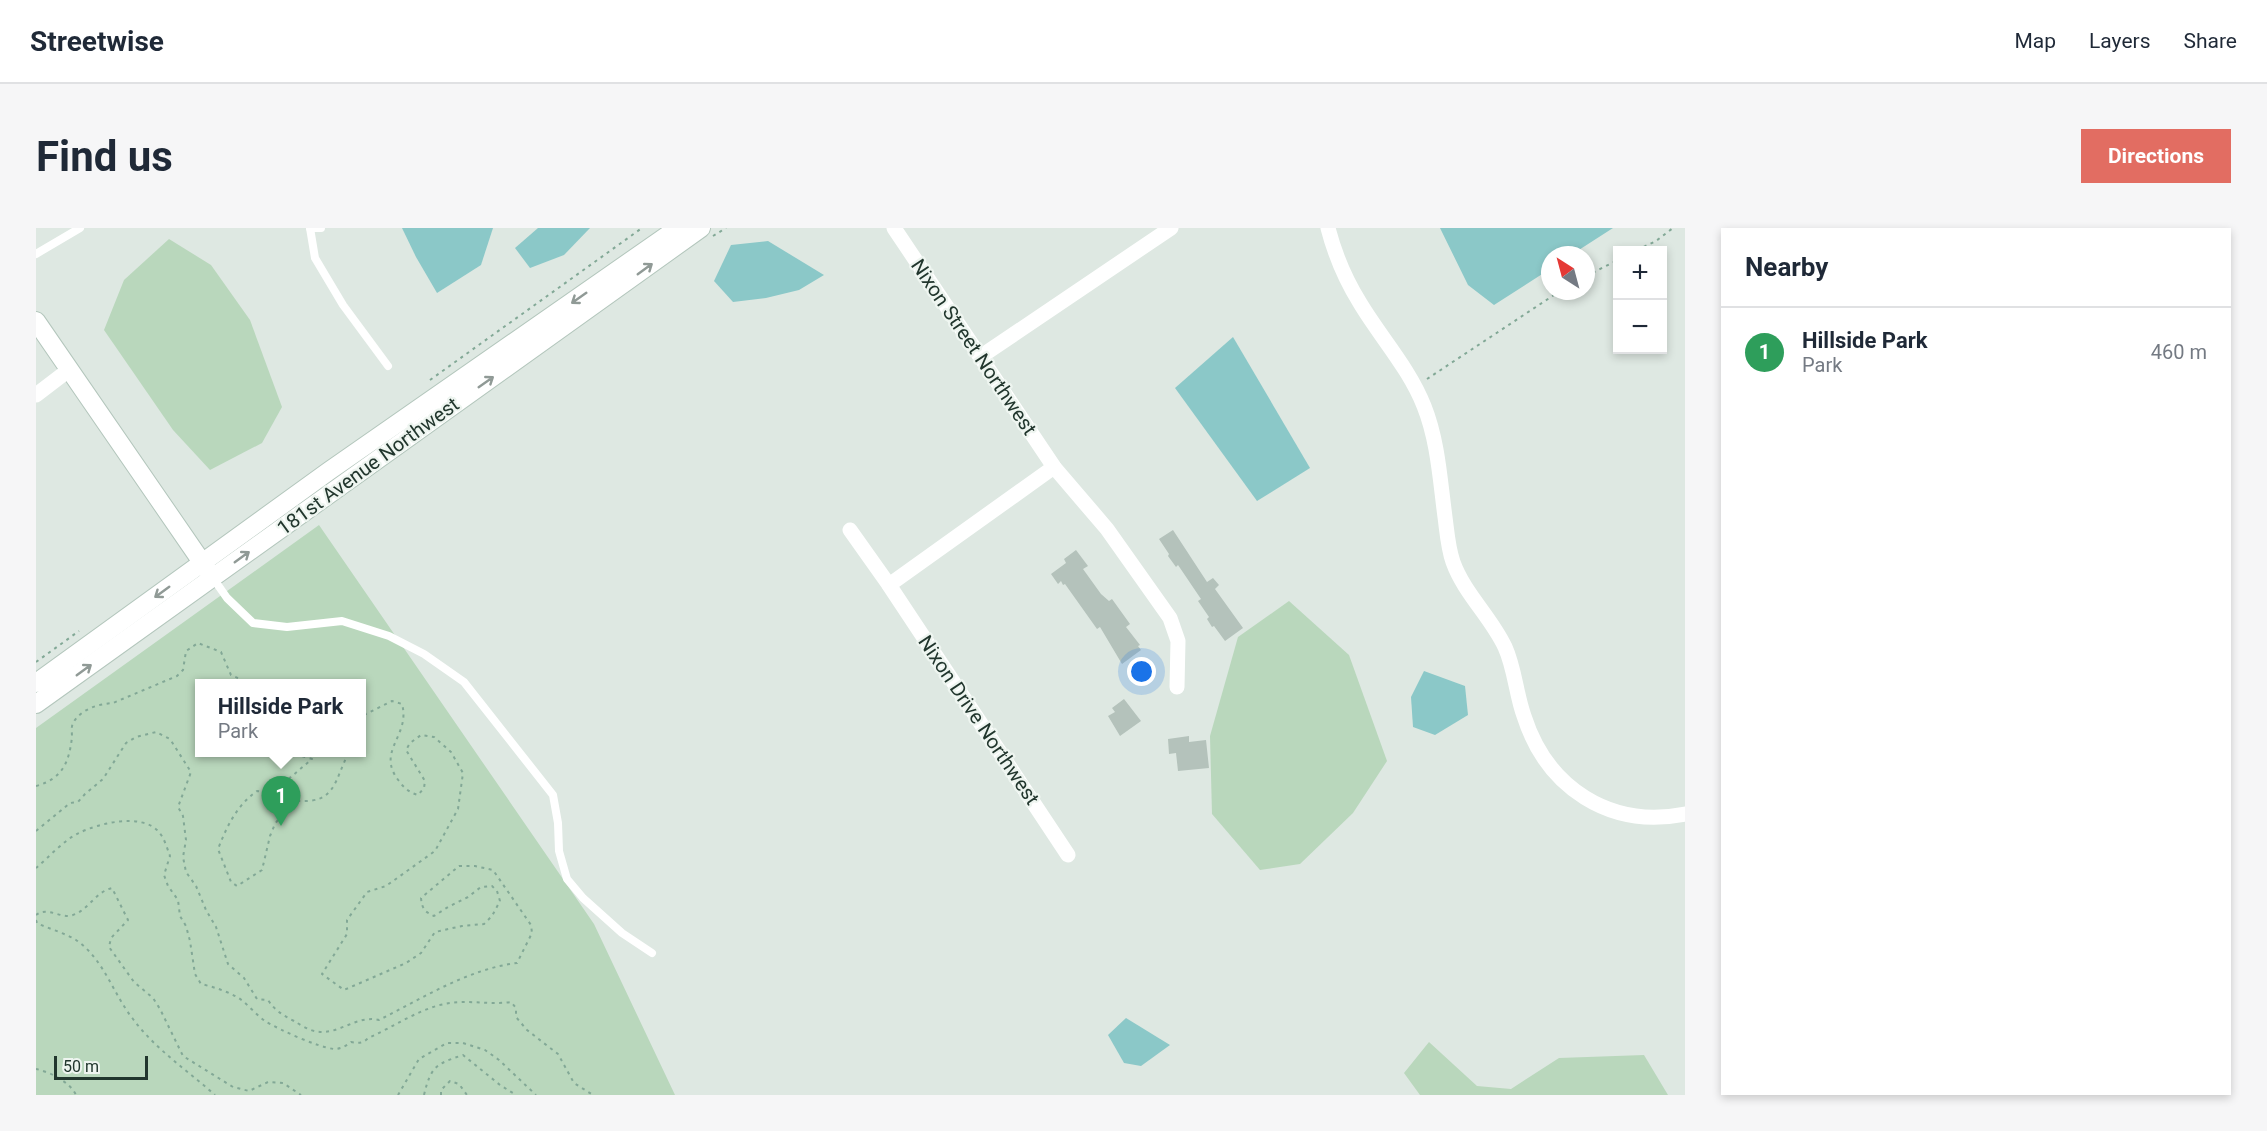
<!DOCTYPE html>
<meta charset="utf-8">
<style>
:root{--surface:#fff;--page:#f6f6f7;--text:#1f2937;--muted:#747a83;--line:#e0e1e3;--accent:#e26d62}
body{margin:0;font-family:Roboto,sans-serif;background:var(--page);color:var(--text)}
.controls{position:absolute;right:18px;top:18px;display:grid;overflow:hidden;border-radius:0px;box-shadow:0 3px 9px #0003}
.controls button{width:54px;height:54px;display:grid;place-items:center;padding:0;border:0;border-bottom:2px solid var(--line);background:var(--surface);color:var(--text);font:30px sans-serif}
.compass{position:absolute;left:1505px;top:18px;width:54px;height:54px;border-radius:50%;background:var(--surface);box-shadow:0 3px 9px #0003;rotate:324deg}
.scale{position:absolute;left:18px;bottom:15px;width:94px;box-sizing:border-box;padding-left:6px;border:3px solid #21362d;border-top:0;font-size:16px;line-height:21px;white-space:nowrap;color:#21362d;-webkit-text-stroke:4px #eef5f0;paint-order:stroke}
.you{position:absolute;left:1106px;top:444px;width:21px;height:21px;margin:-15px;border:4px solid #fff;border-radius:50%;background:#1a73e8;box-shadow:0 0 0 9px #1a73e833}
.badge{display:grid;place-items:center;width:39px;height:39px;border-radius:50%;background:var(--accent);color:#fff;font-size:20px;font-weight:700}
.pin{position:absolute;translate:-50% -50px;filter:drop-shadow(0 2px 3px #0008)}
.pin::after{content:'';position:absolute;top:32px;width:21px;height:18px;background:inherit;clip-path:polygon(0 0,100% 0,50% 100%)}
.popup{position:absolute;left:159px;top:451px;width:171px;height:78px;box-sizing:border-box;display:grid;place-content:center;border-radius:0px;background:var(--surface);filter:drop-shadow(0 2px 4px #0005);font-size:20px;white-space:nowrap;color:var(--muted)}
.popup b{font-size:22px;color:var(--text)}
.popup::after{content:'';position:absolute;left:50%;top:100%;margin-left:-12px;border:12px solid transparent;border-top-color:var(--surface)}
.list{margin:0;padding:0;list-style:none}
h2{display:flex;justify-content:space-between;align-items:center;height:78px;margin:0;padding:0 24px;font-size:26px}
h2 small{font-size:20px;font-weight:400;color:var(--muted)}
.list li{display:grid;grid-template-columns:39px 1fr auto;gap:18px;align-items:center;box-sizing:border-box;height:90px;padding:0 24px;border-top:2px solid var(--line)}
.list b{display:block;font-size:22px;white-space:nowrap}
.list p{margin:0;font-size:20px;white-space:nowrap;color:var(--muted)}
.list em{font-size:20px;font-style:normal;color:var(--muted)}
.map{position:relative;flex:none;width:1649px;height:867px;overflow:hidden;border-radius:0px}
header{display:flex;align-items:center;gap:36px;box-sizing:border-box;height:84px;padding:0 30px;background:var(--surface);border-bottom:2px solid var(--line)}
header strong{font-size:28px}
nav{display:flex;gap:33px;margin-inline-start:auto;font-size:21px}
.intro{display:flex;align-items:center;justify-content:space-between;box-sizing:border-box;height:144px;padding:0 36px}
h1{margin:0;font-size:42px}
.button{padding:15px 27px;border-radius:0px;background:var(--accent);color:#fff;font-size:21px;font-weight:700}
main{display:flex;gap:36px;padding:0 36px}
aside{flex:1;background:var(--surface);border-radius:0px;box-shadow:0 3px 9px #0003}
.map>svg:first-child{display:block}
</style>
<header>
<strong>Streetwise</strong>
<nav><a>Map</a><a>Layers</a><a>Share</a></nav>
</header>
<div class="intro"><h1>Find us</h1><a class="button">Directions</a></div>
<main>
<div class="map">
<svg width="1649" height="867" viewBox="0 0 1649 867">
<rect width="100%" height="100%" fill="#dee8e2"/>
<g fill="#b9d7bc" fill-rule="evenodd">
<path d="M133,11L175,37L214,92L246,179L226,215L174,242L137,202L68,102L88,52Z"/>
<path d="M283,297L558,696L639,867H0V500ZM164,456H326V524H164Z"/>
<path d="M1253,373L1313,427L1351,533L1317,585L1264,636L1224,642L1176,586L1174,508L1202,409Z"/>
<path d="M1393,814L1441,858L1475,861L1523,830L1608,827L1632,867H1384L1368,845Z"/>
</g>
<g fill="#8bc8c8">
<path d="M366,0H457L445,37L401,65L380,29Z"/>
<path d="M502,0H554L528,27L494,40L479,20Z"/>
<path d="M1404,0H1577L1535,27H1514V41L1458,77L1432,57Z"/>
<path d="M732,13L788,47L763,62L730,70L697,74L678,53L695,17Z"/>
<path d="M1197,109L1274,240L1221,273L1139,160Z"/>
<path d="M1388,443L1429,458L1432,487L1399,507L1377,499L1375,469Z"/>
<path d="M1090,790L1134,817L1105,838L1088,835L1072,807Z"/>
</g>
<g fill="#b4c2bb">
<path d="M1137,302L1171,354L1177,350L1183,357L1179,361L1207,400L1189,413L1178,398L1176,399L1171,391L1173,389L1162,373L1165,371L1142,337L1140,339L1132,328L1133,326L1123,311Z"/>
<path d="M1040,322L1052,338L1047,341L1065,366L1073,373L1076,371L1094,396L1090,399L1104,417L1102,418L1105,422L1086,436L1064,399L1061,401L1029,356L1027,357L1025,353L1022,356L1015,346L1030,335L1028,331Z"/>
<path d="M1088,471L1105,493L1084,508L1072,488L1079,484L1076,480Z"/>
<path d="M1153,508V514L1170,512L1173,540L1142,543L1140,525L1133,526L1132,511Z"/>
</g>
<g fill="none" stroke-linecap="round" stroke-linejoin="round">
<defs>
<g id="secondary">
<path d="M0,93L172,343"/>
<path d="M0,455L293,243L642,0"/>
<path d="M0,476L665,0"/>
</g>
</defs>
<use href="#secondary" stroke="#b3c6bc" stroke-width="20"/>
<g stroke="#82a896" stroke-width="2" stroke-dasharray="3 4.5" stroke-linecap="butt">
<path d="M677,8L690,0"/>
<path d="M1601,22L1620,13L1637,0"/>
<path d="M1550,48L1582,32"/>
<path d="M1391,151L1524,63"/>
<path d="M394,152L606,0"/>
<path d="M0,434L43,403"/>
<path d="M252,524L276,531L242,560L233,565L221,563C201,577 191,598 182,621L195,654L201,658L226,642L234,608L239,596L244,589L263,573C300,575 298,553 313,524"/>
<path d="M0,558C26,551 33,535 36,509C36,505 35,499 37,495C45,481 62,476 77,475L141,448L147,442L150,423L162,415L185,424L195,447L215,456"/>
<path d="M0,603L34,575L42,574L49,566L67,551L90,515L100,509L120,504L134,511L155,544L142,579L147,588L150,612L147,629L150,644L160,658L170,682L180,699L192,736L208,750L221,771L232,772C239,783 247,787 258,793C263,796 269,800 275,802C300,811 319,786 343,792C387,770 432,741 481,735L496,705L495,697L457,642L439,638H423L385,670C386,681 389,684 398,688L412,679L432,669L445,659L456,658L461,663L464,673L456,688L448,696L426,698L399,704L385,725L370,735L308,762L286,746L311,706V692L331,664L350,658L399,623L422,581L427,545L415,524L398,509L385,507L374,515L370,522L389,553L388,560L382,567C374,565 368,560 363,553C339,523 375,508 366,476L356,473L326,488"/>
<path d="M0,640C12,630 29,611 43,605C63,595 105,585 122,603C128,609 131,620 134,628L128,647L132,658L142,672L144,688L150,698L154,713L159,746L165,756C178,759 190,763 201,769C211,775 219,786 229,793C244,802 281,819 298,821C305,821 310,818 315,814C322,815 327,816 332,810C358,799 385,779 414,775C434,772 454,777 475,774L480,780V789L491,802L522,826L538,855L557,867"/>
<path d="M0,687C10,679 21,688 32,688C51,686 58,664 76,660L92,692L75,710L73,719L98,754L117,770L124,781L147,828L197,859L213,863L232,854L247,855L265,867"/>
<path d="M0,692L1,695C13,701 29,705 40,712C68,731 77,766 97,791C119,821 151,842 179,867"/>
<path d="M0,841C14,844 34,854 40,867"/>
<path d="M362,867L383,831L411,815H427L449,822L463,832L500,867"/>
<path d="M388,867C395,838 400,836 427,827L464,857L480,867"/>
<path d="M405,867V862L414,853L423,856L431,867"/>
</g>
<g stroke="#fff" stroke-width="8">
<path d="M274,0L279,30L307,77L352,138"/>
<path d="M274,0H285"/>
<path d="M0,26L44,0"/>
<path d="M177,350L191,370L217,395L251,399L306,393L353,408L388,426L428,454L517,567L522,595L523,623L531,651L547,670L586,705L616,725"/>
</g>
<g stroke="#fff" stroke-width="15">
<path d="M858,0L1018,239L1071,301L1134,390L1142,413L1141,459"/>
<path d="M1292,0C1299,27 1309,51 1324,75C1345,110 1373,140 1388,178C1402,213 1404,252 1409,289C1411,304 1412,320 1417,334C1428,365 1455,389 1469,419C1479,441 1480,466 1488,488C1511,560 1574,601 1649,586"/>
<path d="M944,129L1135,0"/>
<path d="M0,167L34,141"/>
<path d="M814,302L853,357L1032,627"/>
<path d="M853,357L1018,239"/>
</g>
<use href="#secondary" stroke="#fff" stroke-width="18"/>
</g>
<defs><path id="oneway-shaft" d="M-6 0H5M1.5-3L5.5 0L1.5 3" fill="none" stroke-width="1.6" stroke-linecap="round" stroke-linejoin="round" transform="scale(1.5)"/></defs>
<g stroke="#909a96">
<use href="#oneway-shaft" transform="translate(609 41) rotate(-36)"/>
<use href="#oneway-shaft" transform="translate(543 70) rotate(145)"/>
<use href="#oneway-shaft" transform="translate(450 154) rotate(-35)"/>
<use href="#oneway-shaft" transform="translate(206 329) rotate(-36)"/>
<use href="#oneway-shaft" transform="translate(126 364) rotate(144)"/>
<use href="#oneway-shaft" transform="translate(48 442) rotate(-36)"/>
</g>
<g text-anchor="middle" stroke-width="4.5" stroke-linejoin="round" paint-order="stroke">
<g font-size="20" fill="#21362d" stroke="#eef5f0">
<text transform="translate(938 119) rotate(56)" y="7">Nixon Street Northwest</text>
<text transform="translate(332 238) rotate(-36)" y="7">181st Avenue Northwest</text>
<text transform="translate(943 492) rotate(56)" y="7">Nixon Drive Northwest</text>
</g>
</g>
</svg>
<div class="controls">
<button>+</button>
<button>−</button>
</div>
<svg class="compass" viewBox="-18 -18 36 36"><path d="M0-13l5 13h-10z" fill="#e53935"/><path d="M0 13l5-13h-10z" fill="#747a83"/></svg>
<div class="scale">50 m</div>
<div class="you"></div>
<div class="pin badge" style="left:245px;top:598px;background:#2e9e5b">1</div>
<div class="popup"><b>Hillside Park</b>Park</div>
</div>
<aside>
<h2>Nearby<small></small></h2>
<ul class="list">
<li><span class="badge" style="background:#2e9e5b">1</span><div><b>Hillside Park</b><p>Park</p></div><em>460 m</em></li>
</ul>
</aside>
</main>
